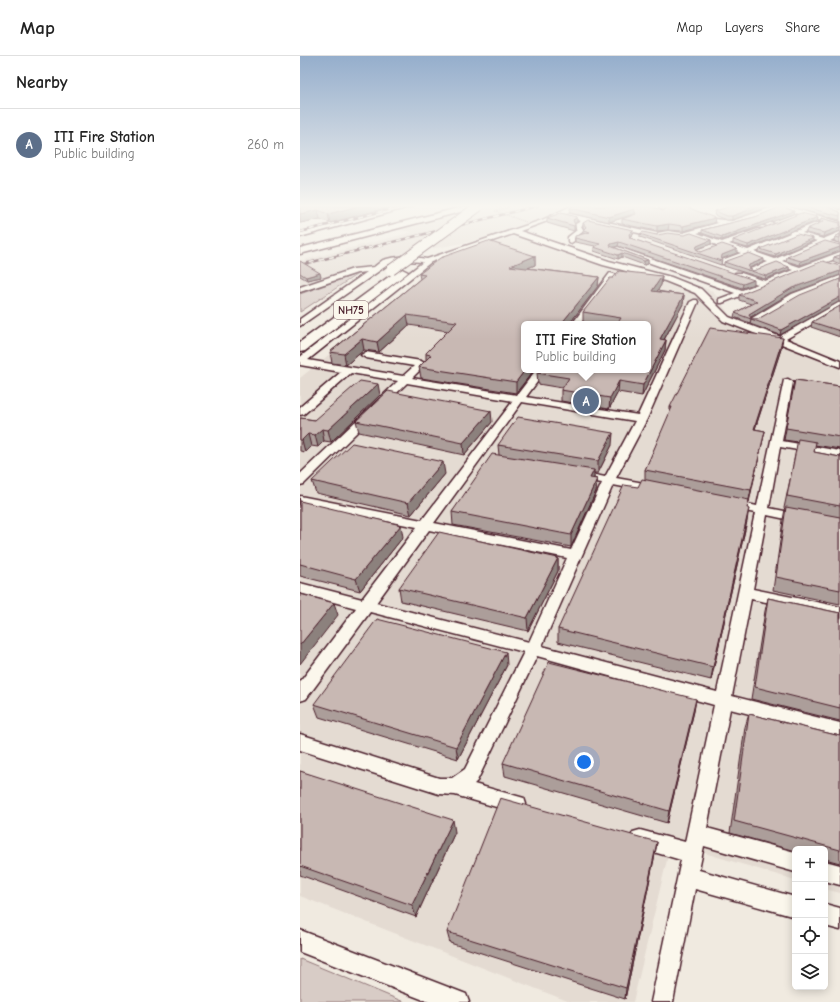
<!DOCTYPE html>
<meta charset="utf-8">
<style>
:root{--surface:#fff;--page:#f2f2f2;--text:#222;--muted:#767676;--line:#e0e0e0;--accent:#1f6fb2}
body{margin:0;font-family:"Comic Neue",sans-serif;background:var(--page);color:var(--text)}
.controls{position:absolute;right:12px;bottom:12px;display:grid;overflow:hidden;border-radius:6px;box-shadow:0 2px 10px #0003}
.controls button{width:36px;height:36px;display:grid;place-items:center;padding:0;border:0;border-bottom:1px solid var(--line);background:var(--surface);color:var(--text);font:20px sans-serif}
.you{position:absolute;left:284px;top:706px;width:14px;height:14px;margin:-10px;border:3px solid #fff;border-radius:50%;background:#1a73e8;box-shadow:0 0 0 6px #1a73e833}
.badge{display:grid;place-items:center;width:26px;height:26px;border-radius:50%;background:var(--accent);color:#fff;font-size:13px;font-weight:700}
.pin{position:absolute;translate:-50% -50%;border:2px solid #fff;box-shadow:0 1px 4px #0006}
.popup{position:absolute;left:221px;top:265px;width:130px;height:52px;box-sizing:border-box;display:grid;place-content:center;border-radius:6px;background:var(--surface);filter:drop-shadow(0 1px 3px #0005);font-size:13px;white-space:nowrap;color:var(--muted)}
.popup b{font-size:15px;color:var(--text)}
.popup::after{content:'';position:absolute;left:50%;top:100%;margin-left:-8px;border:8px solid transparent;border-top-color:var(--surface)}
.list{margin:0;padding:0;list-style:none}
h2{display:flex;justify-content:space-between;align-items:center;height:52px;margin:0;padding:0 16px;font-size:17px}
h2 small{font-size:13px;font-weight:400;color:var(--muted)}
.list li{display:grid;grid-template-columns:26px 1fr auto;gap:12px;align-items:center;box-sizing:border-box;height:72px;padding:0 16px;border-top:1px solid var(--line)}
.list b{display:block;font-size:15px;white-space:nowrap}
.list p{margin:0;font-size:13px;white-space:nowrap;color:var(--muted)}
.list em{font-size:13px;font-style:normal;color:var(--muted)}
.icon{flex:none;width:22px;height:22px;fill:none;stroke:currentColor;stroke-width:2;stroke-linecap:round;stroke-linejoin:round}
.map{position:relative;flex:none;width:540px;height:946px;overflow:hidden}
header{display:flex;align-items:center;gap:24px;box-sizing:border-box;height:56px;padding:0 20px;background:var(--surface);border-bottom:1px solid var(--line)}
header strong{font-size:19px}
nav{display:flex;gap:22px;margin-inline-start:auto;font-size:14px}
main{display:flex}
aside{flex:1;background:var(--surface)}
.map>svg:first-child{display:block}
</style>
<header>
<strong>Map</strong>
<nav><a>Map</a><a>Layers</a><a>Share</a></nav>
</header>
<main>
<aside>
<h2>Nearby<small></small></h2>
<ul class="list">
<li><span class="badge" style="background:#5c6f8a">A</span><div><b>ITI Fire Station</b><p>Public building</p></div><em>260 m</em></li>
</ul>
</aside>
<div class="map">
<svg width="540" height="946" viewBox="0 0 540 946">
<rect width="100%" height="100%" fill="#f0eae0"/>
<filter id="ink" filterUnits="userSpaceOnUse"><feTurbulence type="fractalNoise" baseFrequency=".025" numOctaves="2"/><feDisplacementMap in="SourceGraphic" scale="8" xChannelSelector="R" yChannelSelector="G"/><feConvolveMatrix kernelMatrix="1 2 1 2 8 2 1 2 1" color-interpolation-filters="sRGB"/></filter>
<g filter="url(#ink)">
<g fill="#e4dbd2" fill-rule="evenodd">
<path d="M189,150H271L234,166L169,186L97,199L59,217L0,238V205L113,176L98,174Z"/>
<path d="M223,177L316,207L352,215L413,235L432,263L540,304V837L525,833V793H495V824L371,787L333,946H270L0,840V322L145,205ZM224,268H348V314H224Z"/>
</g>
<g fill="#d8ccc6" stroke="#917678">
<path d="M59,217L0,256V238Z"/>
<path d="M0,903L104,946H0Z"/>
</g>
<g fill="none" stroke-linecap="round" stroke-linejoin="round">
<defs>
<g id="minor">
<path d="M101,150H113L0,181V177Z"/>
<path d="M271,150H280L266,157L357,177L368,175L383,177L418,167L414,165V163L432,165L476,150H486L540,166V170L481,153L455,162L496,175L516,167H520V169L502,177L523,183L540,176V180L530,185L540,188V192L524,187L482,205L500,211L540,196V201L422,247H419V243L435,237L311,193L318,191L442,234L458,228L435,221V217H441L465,225L493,214L476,208L456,217H450V213L468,206L448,199L428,208H422V204L441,197L419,190L391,179L383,181L368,179L357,181L288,166L281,170L284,175L274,182V185L271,187L268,185V181L277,174L274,169L281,165L261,160L220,175L309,205L371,221L401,233L429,261L481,281L482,279L540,246V252L486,283L540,305V311L423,265L395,237L365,225L303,209L213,178L131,206L8,304L103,320L114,310L66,302L61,299L66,296L121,305L126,308L112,322L217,339L236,314H246L226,341L338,359L390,246L394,244H397L398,246L347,363L316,422L355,429L361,433L355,437L313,429L242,590L417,636L455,457L425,451L423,448L429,444L457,450L484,324L488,323L493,326L482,385L540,395V401L480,391L469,452L505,459L506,462L505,465L500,466L467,459L453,533L540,551V561L451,543L432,640L540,667V681L430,653L407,772L495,796V816L404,790L399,814L495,841V861L395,833L373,946H351L381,804L333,790L330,783L333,776L340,774L385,786L414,649L237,600L177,725L174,728L224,742L226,748L224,754L217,757L155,739L139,738L0,694V678L139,722H152L165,713L224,596L70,556L6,643L0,645V626L56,552L0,537V527L62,543L117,471L0,448V440L122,464L213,345L107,327L4,428L0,429V418L98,325L51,317L4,358L0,359V351L41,316L0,309V301L123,206L106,205L89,208L0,270V263L67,216L57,217L0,236V231L53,213L74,211L83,204L91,202L106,200L127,203L242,164ZM449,164L490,177L448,194L429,188L462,175V173H458L422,186L397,177ZM496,179L517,185L475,203L455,196ZM222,346L335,365L305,421L276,415L270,419L272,422L302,427L271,494L134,467ZM129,474L267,502L229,586L76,547Z"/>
<path d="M310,217L317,219L280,268H272Z"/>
<path d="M540,220V225L498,242L456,266H450L449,264L492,238Z"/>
<path d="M525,805L540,809V829L525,825Z"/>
<path d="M525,848L540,852V874L525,870Z"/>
<path d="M0,874L166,938L169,946H129L0,896Z"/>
</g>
<g id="highway">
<path d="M166,150H183L0,198V192Z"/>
<path d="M102,213L108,216L106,218L5,295L0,296V286L98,214Z"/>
</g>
</defs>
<use href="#minor" stroke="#4a1f2b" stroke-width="3"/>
<use href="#highway" stroke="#4a1f2b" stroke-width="3"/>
<g stroke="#4a1f2b" stroke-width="1.5" stroke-dasharray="0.5 1.5" stroke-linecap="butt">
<path d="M195,155L210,151"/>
<path d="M203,158L218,154"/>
</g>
<use href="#minor" fill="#fbf7ec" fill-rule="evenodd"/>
<use href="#highway" fill="#fbf7ec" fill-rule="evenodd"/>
<defs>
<g id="rail">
<path d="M0,176L103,150"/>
<path d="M0,209L237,150"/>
</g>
</defs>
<use href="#rail" stroke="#4a1f2b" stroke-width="2.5"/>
<use href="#rail" stroke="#fbf7ec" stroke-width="1.5" stroke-dasharray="5" stroke-linecap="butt"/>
<defs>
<path id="highway-bridge" d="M91,214L179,150"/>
</defs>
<use href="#highway-bridge" stroke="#4a1f2b" stroke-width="12" stroke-linecap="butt"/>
<path stroke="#4a1f2b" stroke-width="1.5" stroke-dasharray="0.5 1.5" stroke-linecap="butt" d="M195,155L226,166"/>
<use href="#highway-bridge" stroke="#fbf7ec" stroke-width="10"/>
</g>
<g fill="#ac9e9a" stroke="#4a1f2b">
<path d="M0,150H94L30,167L20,163L0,167Z"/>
<path d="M359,150H384L414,167L383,175L368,174L357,175L322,168V163L333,159L309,166L270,157V152L363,155H364L358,152Z"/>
<path d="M487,150H526L540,156V164Z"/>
<path d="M531,150H540V154Z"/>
<path d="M448,152L432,164H426L414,159L415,155Z"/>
<path d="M486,152L494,155L493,158L422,184L402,177V174L455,161Z"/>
<path d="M277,161V166L274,167L275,169V174L274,175L247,167V162Z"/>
<path d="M518,161L517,165L448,192L433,188V184Z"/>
<path d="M521,162L540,167V175L523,181L506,177L507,173L521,167L520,166Z"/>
<path d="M283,167L333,178L330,181V182L454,228L442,232L318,190L313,191L348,204V208L344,209L322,201L318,203L294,195V191L295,190L275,186V182L283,178V174L284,173L283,171Z"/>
<path d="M340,178L357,179L411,184V188L397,193L401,196L437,197L422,203L421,209L340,181Z"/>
<path d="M540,178V187L534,185L535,181Z"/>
<path d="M513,185L475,201L459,196L460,193Z"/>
<path d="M540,189L500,209L486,205L487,201Z"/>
<path d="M540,199V208L533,205L534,201Z"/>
<path d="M235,200V209L228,212L299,221L298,230L269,268H224V314H234L216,337L121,322L119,311L126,304V298L148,275L109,269L79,296L64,294L46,309L32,307L30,296L120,223L119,218Z"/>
<path d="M0,205L21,221L7,224L0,220Z"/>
<path d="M424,206H464L449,212L453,215L489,211V214L465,223L424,210Z"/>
<path d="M540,210V219L491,237L450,262L451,263L450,267L434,261L435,257L451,248L439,244V239Z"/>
<path d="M362,220L361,229L357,235L384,239L383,248L364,284H366L365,294L342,340L318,336L309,353L261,345V334L262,332L238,328L237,317L348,268H294L283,266V256L313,222Z"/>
<path d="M540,223V245L480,279L450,268L451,263H458Z"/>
<path d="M540,250V281L511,271L512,266Z"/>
<path d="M481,293L455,373L465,375L447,452V465L411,624L258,586V573L338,431L345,424V414L370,358V351Z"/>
<path d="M495,324L540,330V393L515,389L514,396L540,401V548L473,534L483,464L485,453L484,452L498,386L484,384Z"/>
<path d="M80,339L31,386L24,385L18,391L11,390L5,396L0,395V362L15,364Z"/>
<path d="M56,365L192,366L164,399L59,376Z"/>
<path d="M198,389H312L298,417H294V422L297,423L296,435L271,491L153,469L152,456L199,399Z"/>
<path d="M145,418L111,459L16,437L12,425Z"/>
<path d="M0,445L103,481L60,535L0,520Z"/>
<path d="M258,502V515L228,575L101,545L99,532Z"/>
<path d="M468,542L540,557V665L451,643L465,555Z"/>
<path d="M207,609L158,703L19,661L14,648Z"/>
<path d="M396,643L394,655L367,767L205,720L203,707Z"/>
<path d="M449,658L540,680V807L525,803V793H495V795L430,777L445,671Z"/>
<path d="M0,715L155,776L116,861L0,819Z"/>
<path d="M357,786L355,798L325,943L150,887L147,876Z"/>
</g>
<g fill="#8c817d" stroke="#4a1f2b">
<path d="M59,150H94L30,167L28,158Z"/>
<path d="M460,150H470L432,164V160Z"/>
<path d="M334,153V158L309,166V161Z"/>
<path d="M18,154L20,163L0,167V158Z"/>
<path d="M494,155L493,158L422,184V181Z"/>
<path d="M277,161V166L273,169V164Z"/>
<path d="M518,161L517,165L448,192V189Z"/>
<path d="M415,162L414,167L383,175V170Z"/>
<path d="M369,168L368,174L357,175V170Z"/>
<path d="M275,169V174L274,175V170Z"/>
<path d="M540,171V175L523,181L524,177Z"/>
<path d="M333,174V178L328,182L329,178Z"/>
<path d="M513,182V185L475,201L476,198Z"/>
<path d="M411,184V188L397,193H396L397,190Z"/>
<path d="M319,186L318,190L311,192L310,190L311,188Z"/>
<path d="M540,191V195L500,209L501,205Z"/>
<path d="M437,193V197L421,203L422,199Z"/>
<path d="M322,197V201L318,203V199Z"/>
<path d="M235,200V209L210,219V210Z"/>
<path d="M464,203V206L449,212L448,215L449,209Z"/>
<path d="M348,204V208L344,209V205Z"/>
<path d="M489,211V214L465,223L466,220Z"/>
<path d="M540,215V219L491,237L449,262V258L492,232Z"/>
<path d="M20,217L21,221L7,224L6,221Z"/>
<path d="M362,220L361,229L352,244V235Z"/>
<path d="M299,221L298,230L269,268H261Z"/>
<path d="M454,224V228L442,232L443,228Z"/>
<path d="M384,239L383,248L359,293L360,283Z"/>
<path d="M540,241V245L480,279L481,274Z"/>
<path d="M107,259L109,269L79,296L77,286Z"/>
<path d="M483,282L481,293L451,385L454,373Z"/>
<path d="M62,283L64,294L46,309L44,298Z"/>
<path d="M366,284L365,294L342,340L343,329Z"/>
<path d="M225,314H234L216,337V326Z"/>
<path d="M319,325L318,336L309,353L310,342Z"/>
<path d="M78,328L80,339L31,386L28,374Z"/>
<path d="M191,355L192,366L164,399L163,387Z"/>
<path d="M22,373L24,385L18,391L15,379Z"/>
<path d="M465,375L462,387L449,446L451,434Z"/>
<path d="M313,377L312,389L298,417V405Z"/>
<path d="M8,378L11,390L5,396L2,384Z"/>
<path d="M143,406L145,418L111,459L108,447Z"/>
<path d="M294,414V426L290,422Z"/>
<path d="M297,423L296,435L271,491V479Z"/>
<path d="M449,452L447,465L411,624L413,611Z"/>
<path d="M101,469L103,481L60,535L56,523Z"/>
<path d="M258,502V515L228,575L227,562Z"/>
<path d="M34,547L38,559L0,608V589Z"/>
<path d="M206,596L207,609L158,703L156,691Z"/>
<path d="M396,643L394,655L367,767L369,755Z"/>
<path d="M153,764L155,776L116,861L112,849Z"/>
<path d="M357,786L355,798L325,943L326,932Z"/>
</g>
<g fill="#c8b8b3" stroke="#4a1f2b">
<path d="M0,150H59L28,158L18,154L0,158Z"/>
<path d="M273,150H350L363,155L368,151L366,150H384L415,162L383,170L369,168L357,170L322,163L336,158L334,153L309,161L270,152Z"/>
<path d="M432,150H443L448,152L453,150H460L432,160H427L415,155Z"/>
<path d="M483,150H485L486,152L494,155L422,181L402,174L455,161Z"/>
<path d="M501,150H526L540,156V160Z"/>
<path d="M261,157L277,161L273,164L275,169L274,170L247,162Z"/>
<path d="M501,157L518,161L448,189L433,184Z"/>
<path d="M521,162L540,167V171L524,177L507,173L522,166L523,164Z"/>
<path d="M288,164L333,174L329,178L330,182L454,224L443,228L319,186L311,188L310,190L348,204L344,205L322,197L318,199L294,191L300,188L275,182V180L290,176L283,174L286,171L283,167Z"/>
<path d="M343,176L357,179L368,177L384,179L391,177L411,184L397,190L396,193L401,196L422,188L437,193L422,199L421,205L340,178Z"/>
<path d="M497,178L513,182L476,198L460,193Z"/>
<path d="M540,178V182L535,181Z"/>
<path d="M188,185L235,200L210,210L299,221L261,268H224V314H225L216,326L119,311L131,299L126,298V297L157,266L107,259L77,286L62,283L44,298L30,296L125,219L119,218L140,202Z"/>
<path d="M525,185L540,189V191L501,205L487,201Z"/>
<path d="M449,197L464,203L449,209L448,212L453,215L477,206L489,211L466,220L424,206Z"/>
<path d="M540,199V203L534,201Z"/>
<path d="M0,205L20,217L6,221L0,217Z"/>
<path d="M523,205L540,210V215L492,232L449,258L451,263L435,257L457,245L439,239Z"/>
<path d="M319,215L362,220L352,235L384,239L360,283L366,284L343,329L319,325L310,342L261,334L269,322L237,317L240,314H348V268H317L321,262L283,256L310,222H313Z"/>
<path d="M540,223V241L481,274L451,263H458L500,239Z"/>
<path d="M540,250V275L512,266Z"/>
<path d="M410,272L483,282L454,373L465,375L451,434L345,414L372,351H370Z"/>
<path d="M495,324L540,330V381L486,372Z"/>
<path d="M60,325L78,328L28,374L22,373L15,379L8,378L2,384H0V362L15,364Z"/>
<path d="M88,335L191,355L163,387L56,365Z"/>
<path d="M218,361L313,377L298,405L198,389Z"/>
<path d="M498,383L516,386L514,396L540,401V450L487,440Z"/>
<path d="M52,387L143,406L108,447L12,425Z"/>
<path d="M192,398L294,414L290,422L297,423L271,479L152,456Z"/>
<path d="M342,423L449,444L447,452H449L413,611L258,573L324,429L338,431Z"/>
<path d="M0,445L101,469L56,523L0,508Z"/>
<path d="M486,451L540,461V534L476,521Z"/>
<path d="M139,476L258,502L227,562L99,532Z"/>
<path d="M0,538L34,547L0,589Z"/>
<path d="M468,542L540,557V652L455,631Z"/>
<path d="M77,563L206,596L156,691L14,648Z"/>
<path d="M249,606L396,643L369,755L203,707Z"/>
<path d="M449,658L540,680V794L434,765Z"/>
<path d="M0,715L153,764L112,849L0,810Z"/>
<path d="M200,742L357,786L326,932L147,876Z"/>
</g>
</g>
<linearGradient id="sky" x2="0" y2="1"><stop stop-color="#95aecc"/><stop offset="0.53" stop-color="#f8f6f1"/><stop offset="1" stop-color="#f8f6f1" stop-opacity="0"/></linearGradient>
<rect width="540" height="283" fill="url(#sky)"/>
<g text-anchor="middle" stroke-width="3.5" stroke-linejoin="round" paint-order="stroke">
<rect fill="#fbf7ec" stroke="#7f6065" stroke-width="1" x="34" y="245" width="34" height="18" rx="3"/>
<g font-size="11" font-weight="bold" fill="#4a1f2b">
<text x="51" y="258">NH75</text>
</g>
</g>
</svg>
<div class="controls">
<button>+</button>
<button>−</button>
<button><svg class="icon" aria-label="locate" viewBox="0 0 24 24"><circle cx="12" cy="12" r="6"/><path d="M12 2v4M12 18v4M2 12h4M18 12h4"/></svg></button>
<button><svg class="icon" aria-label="layers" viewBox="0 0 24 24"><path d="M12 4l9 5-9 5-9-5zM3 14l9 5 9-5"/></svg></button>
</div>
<div class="you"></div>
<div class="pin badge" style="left:286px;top:345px;background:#5c6f8a">A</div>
<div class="popup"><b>ITI Fire Station</b>Public building</div>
</div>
</main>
